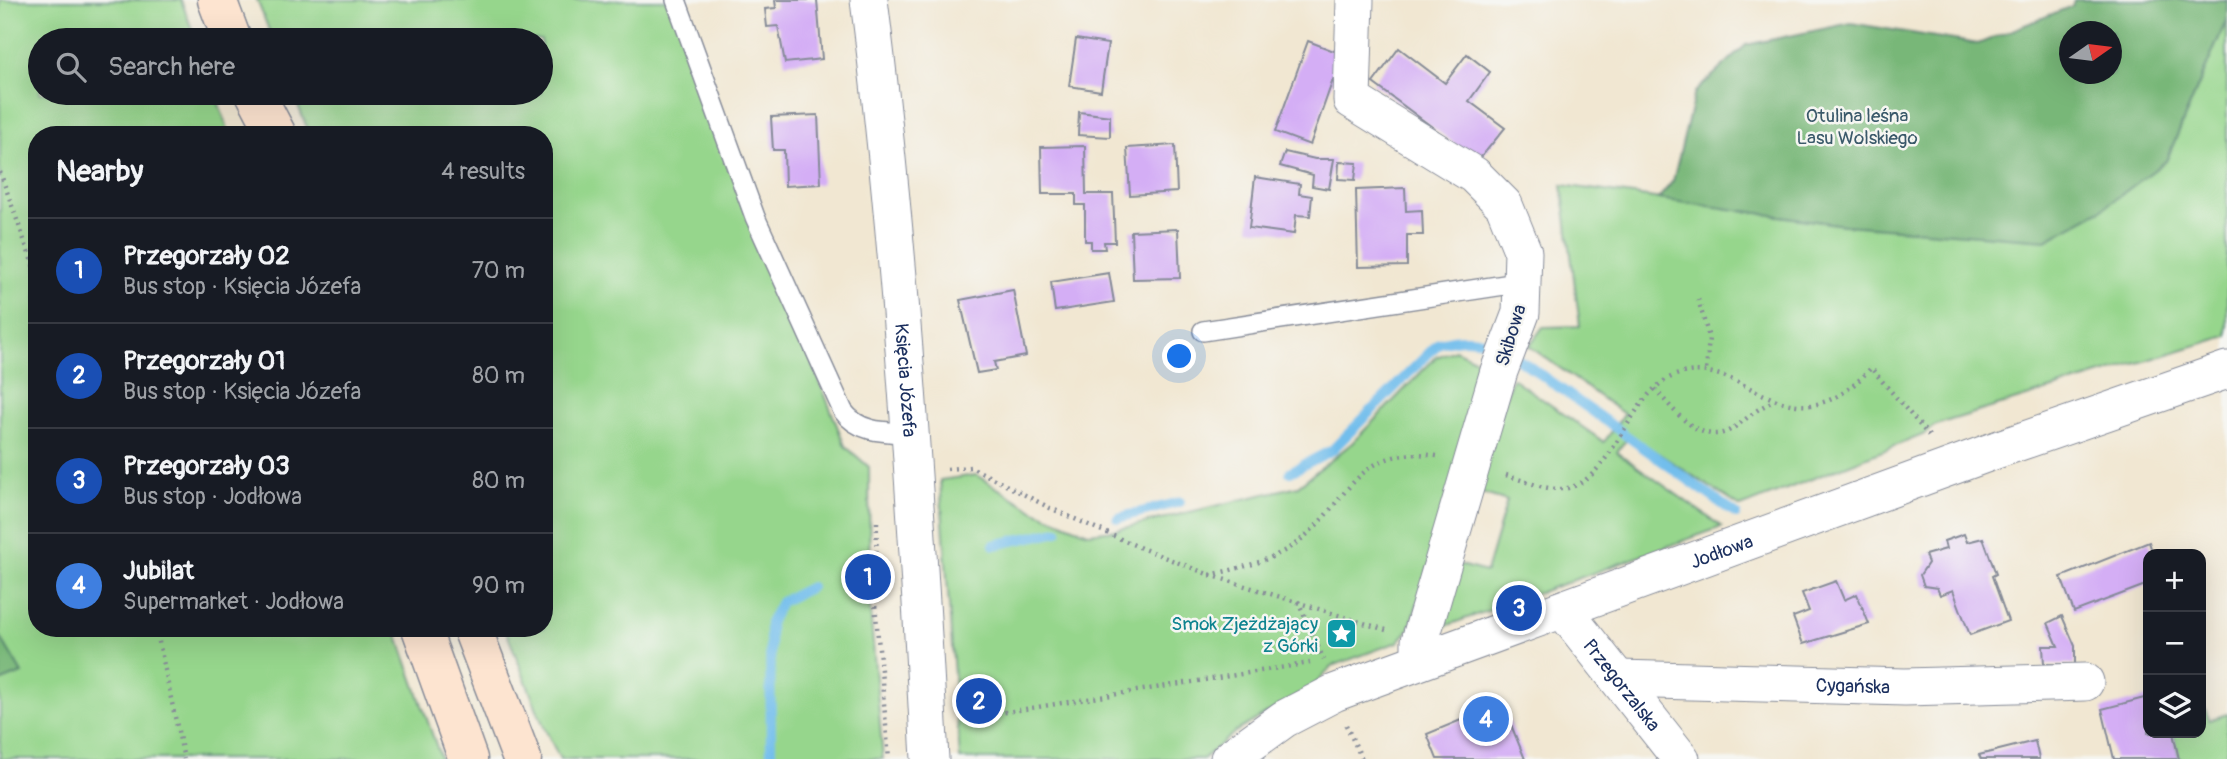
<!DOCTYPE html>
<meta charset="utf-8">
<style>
:root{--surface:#171b24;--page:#20242c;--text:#f1f3f6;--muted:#9ea1a6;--line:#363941;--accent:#d690ce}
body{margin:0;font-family:Pangolin,sans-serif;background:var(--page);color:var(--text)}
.controls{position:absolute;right:21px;bottom:21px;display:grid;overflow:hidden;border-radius:14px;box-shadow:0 7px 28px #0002}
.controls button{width:63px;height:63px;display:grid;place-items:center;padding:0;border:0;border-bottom:2px solid var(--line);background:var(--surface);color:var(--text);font:35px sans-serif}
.compass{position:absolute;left:2059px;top:21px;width:63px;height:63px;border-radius:50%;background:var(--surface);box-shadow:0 7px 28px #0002;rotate:76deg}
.you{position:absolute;left:1180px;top:357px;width:24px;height:24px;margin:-18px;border:5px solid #fff;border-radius:50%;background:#1a73e8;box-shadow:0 0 0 10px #1a73e833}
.badge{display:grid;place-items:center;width:46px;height:46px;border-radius:50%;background:var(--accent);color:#fff;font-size:23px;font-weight:700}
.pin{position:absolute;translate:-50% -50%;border:4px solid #fff;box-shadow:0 2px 7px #0006}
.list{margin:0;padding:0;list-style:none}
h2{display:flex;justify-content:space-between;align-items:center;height:91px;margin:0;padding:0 28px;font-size:30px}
h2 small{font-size:23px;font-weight:400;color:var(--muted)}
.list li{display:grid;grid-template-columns:46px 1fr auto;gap:21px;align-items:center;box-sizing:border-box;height:105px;padding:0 28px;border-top:2px solid var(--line)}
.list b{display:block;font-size:26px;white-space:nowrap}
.list p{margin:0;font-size:23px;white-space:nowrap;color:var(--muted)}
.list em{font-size:23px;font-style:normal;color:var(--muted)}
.icon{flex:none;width:38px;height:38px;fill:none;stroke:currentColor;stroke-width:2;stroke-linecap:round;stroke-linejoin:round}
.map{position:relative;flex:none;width:2227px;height:759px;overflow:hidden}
.search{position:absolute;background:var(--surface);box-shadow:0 7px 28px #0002;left:28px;top:28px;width:525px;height:77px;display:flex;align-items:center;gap:18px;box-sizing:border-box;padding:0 24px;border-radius:38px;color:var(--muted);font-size:26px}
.panel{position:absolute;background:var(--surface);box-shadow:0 7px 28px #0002;left:28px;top:126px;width:525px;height:511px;border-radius:28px}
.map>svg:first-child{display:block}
</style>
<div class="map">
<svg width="2227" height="759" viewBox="0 0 2227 759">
<rect width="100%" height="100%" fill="#f6f6f2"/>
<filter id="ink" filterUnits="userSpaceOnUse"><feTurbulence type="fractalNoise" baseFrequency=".0143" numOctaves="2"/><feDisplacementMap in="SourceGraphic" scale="14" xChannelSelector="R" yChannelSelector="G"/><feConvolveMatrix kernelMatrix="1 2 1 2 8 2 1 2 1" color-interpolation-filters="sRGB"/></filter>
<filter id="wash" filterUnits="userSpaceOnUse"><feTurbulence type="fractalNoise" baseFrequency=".00686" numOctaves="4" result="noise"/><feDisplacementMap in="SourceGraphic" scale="28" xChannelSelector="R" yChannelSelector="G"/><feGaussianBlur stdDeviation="1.57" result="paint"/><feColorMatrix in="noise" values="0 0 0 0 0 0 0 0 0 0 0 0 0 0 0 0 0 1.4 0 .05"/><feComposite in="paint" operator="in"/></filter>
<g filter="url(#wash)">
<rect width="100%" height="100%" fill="#f1e7d2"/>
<g fill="#96d68c" stroke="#588275" stroke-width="2">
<path d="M0,0H181L196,40H40V93H215L230,135H37V628H395L441,759H0Z"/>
<path d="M257,0H670L845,446L869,467L870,609L883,759H560L544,727L505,628H544V135H310L293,93H541V40H273Z"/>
<path d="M2227,19V336L1951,420L1934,426L1923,435L1741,507L1630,435L1617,452L1722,527L1437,629L1453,563L1486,572L1507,501L1474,491L1512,378L1604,442L1624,414L1529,346L1543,327L1580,326L1562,185L1844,225L2166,161Z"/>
<path d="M1455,350L1490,366L1410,628L1398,642L1332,666L1315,685L1235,732L1203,759H960L940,480L976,475L1035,511L1088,533L1115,530L1298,486L1352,443L1436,357Z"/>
<path d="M2201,698L2209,720L2227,714V759H2179L2173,733H2201Z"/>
</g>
<g fill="#78b778" stroke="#4a736b" stroke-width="2" fill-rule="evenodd">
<path d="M2074,0H2227V19L2166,161L2101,210L2046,240L1844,225L1658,199L1673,181L1695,92L1746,45L1851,23L1978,44L2072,6ZM2070,32H2112V74H2070Z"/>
<path d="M0,636L22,673L0,682Z"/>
</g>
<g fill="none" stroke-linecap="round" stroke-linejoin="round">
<g stroke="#72beec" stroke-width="10">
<path d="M1290,472L1332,450L1439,343C1478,332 1493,344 1526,364L1736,514"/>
<path d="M1118,518L1180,502"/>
<path d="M994,545L1058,531"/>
<path d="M771,759L770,623L781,602L811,587"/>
</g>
</g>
<g id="blocks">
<g fill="#d4aef5">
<path d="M775,0H817L822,59L785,63L778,26L767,27L765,9L776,8Z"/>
<path d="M1076,39L1108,44L1101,91L1069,86Z"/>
<path d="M1308,41L1342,54L1310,145L1275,132Z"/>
<path d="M1399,48L1445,83L1467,54L1490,72L1469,101L1505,128L1478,161L1373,83Z"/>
<path d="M1079,112L1110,116V137L1078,135Z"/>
<path d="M818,115L821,184L785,186L784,150H773L771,117Z"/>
<path d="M1175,145L1177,192L1130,195L1127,148Z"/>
<path d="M1085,146L1086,194H1113L1115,242H1104L1105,249H1091V241H1085V205H1076V194H1042L1041,147Z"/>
<path d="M1285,152L1315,159H1334L1329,189L1312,186L1313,175L1280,166Z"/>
<path d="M1339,162L1357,163L1355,180L1338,179Z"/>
<path d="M1255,177L1300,184L1299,194L1312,196L1310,216L1296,215L1294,234L1249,228Z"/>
<path d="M1405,188L1406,211L1422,210L1423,235H1407V266L1358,267L1356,190Z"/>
<path d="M1178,229L1180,278L1133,279L1131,231Z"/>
<path d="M1109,273L1114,302L1055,311L1051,282Z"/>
<path d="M1013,290L1026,356L994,362L996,370L977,373L960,300Z"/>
<path d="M1964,534L1967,542L1983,538L1996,574L1992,576L2008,621L1970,635L1953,590L1940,595L1937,588L1924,586L1920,575L1928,563L1925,555L1946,549L1944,541Z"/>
<path d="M2149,542L2153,554H2148V584L2074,612L2061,577Z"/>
<path d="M1836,581L1844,600L1857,594L1869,624L1803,644L1793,617L1809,611L1802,593Z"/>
<path d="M2062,616L2075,646V664H2044L2043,646H2058L2048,623Z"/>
<path d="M2148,697V733H2173L2179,759H2114L2102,709Z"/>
<path d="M1502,703L1525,759H1437L1427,734Z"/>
<path d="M2035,741L2039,759H1981L1979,755Z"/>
</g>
</g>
</g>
<g filter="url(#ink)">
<use href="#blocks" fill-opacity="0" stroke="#868b98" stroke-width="2"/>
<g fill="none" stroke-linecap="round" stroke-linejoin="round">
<defs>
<g id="lane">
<path d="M676,0L755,217L843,411C859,433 884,432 908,433"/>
<path d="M1203,331L1524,282"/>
</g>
<g id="street">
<path id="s1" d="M869,0C901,252 916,506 930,759"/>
<path d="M1355,0L1352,100L1474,175L1504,205L1523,252L1521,313L1499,371L1420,641V661"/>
<path id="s2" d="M1564,611L1681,759"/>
<path id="s3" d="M1620,679L1905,687L2085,682"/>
<path id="s4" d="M1229,759L1284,719L1334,693L1999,449L2227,370"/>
</g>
<g id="secondary">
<path d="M217,0L232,40"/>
<path d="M255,93L277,135"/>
<path d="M421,628L468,759"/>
<path d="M472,628L522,759"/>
</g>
</defs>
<use href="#lane" stroke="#868b98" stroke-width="22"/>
<use href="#street" stroke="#868b98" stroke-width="39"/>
<use href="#secondary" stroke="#868b98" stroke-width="41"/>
<g stroke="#868b98" stroke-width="4.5" stroke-dasharray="2 5" stroke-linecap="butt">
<path d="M0,172L37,276"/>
<path d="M1698,299L1709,338L1706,371"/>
<path d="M1655,389C1673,409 1701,448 1732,429C1747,419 1757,408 1774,401"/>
<path d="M947,469L971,467L1050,508L1141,548L1210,575L1386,630"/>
<path d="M1506,475C1522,480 1545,490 1562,489C1614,484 1627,392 1676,375C1745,350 1787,460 1871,368L1930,437"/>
<path d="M877,522L875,604L889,759"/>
<path d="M1210,575C1239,568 1270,562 1295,544C1348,506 1354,443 1437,456"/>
<path d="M1298,601L1324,660"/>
<path d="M156,628L184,759"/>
<path d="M963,719L1310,663"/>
<path d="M1346,725L1362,759"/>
</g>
<use href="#lane" stroke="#fff" stroke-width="19"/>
<use href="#street" stroke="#fff" stroke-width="37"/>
<use href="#secondary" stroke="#fde4d0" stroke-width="38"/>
</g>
</g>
<defs>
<symbol id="sight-square" viewBox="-11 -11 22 22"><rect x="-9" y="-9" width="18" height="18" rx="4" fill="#0f9aa8" stroke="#f6f6f2"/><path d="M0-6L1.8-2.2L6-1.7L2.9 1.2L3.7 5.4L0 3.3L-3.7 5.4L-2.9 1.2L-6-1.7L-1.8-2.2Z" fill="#fff"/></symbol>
</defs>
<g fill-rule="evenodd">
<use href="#sight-square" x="1324" y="616" width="35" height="35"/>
</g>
<g text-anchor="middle" stroke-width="5" stroke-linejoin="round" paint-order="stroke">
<g font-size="19" fill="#3a596a" stroke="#f6f6f2">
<text x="1857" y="122">Otulina leśna<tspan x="1857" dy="22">Lasu Wolskiego</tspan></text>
</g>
<g font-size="19" fill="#1b2f5e" stroke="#f6f6f2">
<text transform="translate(1510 335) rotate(-73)" y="7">Skibowa</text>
<text dy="7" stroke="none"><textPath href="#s1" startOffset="382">Księcia Józefa</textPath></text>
<text dy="7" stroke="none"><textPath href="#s4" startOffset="537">Jodłowa</textPath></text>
<text dy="7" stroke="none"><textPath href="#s2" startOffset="94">Przegorzalska</textPath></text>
<text dy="7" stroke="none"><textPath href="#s3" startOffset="233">Cygańska</textPath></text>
</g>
<g font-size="19" fill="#0d838f" stroke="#f6f6f2" text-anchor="end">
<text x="1318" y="630">Smok Zjeżdżający<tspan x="1318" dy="22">z Górki</tspan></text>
</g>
</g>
</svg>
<div class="controls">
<button>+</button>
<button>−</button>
<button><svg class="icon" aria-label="layers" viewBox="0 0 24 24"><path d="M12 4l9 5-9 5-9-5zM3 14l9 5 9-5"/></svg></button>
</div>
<svg class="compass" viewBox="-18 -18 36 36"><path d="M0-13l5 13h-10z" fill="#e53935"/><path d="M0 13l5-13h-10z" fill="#9ea1a6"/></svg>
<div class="you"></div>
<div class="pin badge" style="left:868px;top:577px;background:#1a4fb4">1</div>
<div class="pin badge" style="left:979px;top:701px;background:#1a4fb4">2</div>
<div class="pin badge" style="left:1519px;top:608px;background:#1a4fb4">3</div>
<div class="pin badge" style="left:1486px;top:719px;background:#3f7fe0">4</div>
<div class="search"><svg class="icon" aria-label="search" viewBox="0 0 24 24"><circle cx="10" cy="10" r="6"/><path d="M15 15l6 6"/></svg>Search here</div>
<section class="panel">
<h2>Nearby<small>4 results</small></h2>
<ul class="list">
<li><span class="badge" style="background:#1a4fb4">1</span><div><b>Przegorzały 02</b><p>Bus stop · Księcia Józefa</p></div><em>70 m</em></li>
<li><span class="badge" style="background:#1a4fb4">2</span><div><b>Przegorzały 01</b><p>Bus stop · Księcia Józefa</p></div><em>80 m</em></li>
<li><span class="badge" style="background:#1a4fb4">3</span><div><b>Przegorzały 03</b><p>Bus stop · Jodłowa</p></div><em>80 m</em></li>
<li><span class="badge" style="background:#3f7fe0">4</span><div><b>Jubilat</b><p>Supermarket · Jodłowa</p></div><em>90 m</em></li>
</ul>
</section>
</div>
